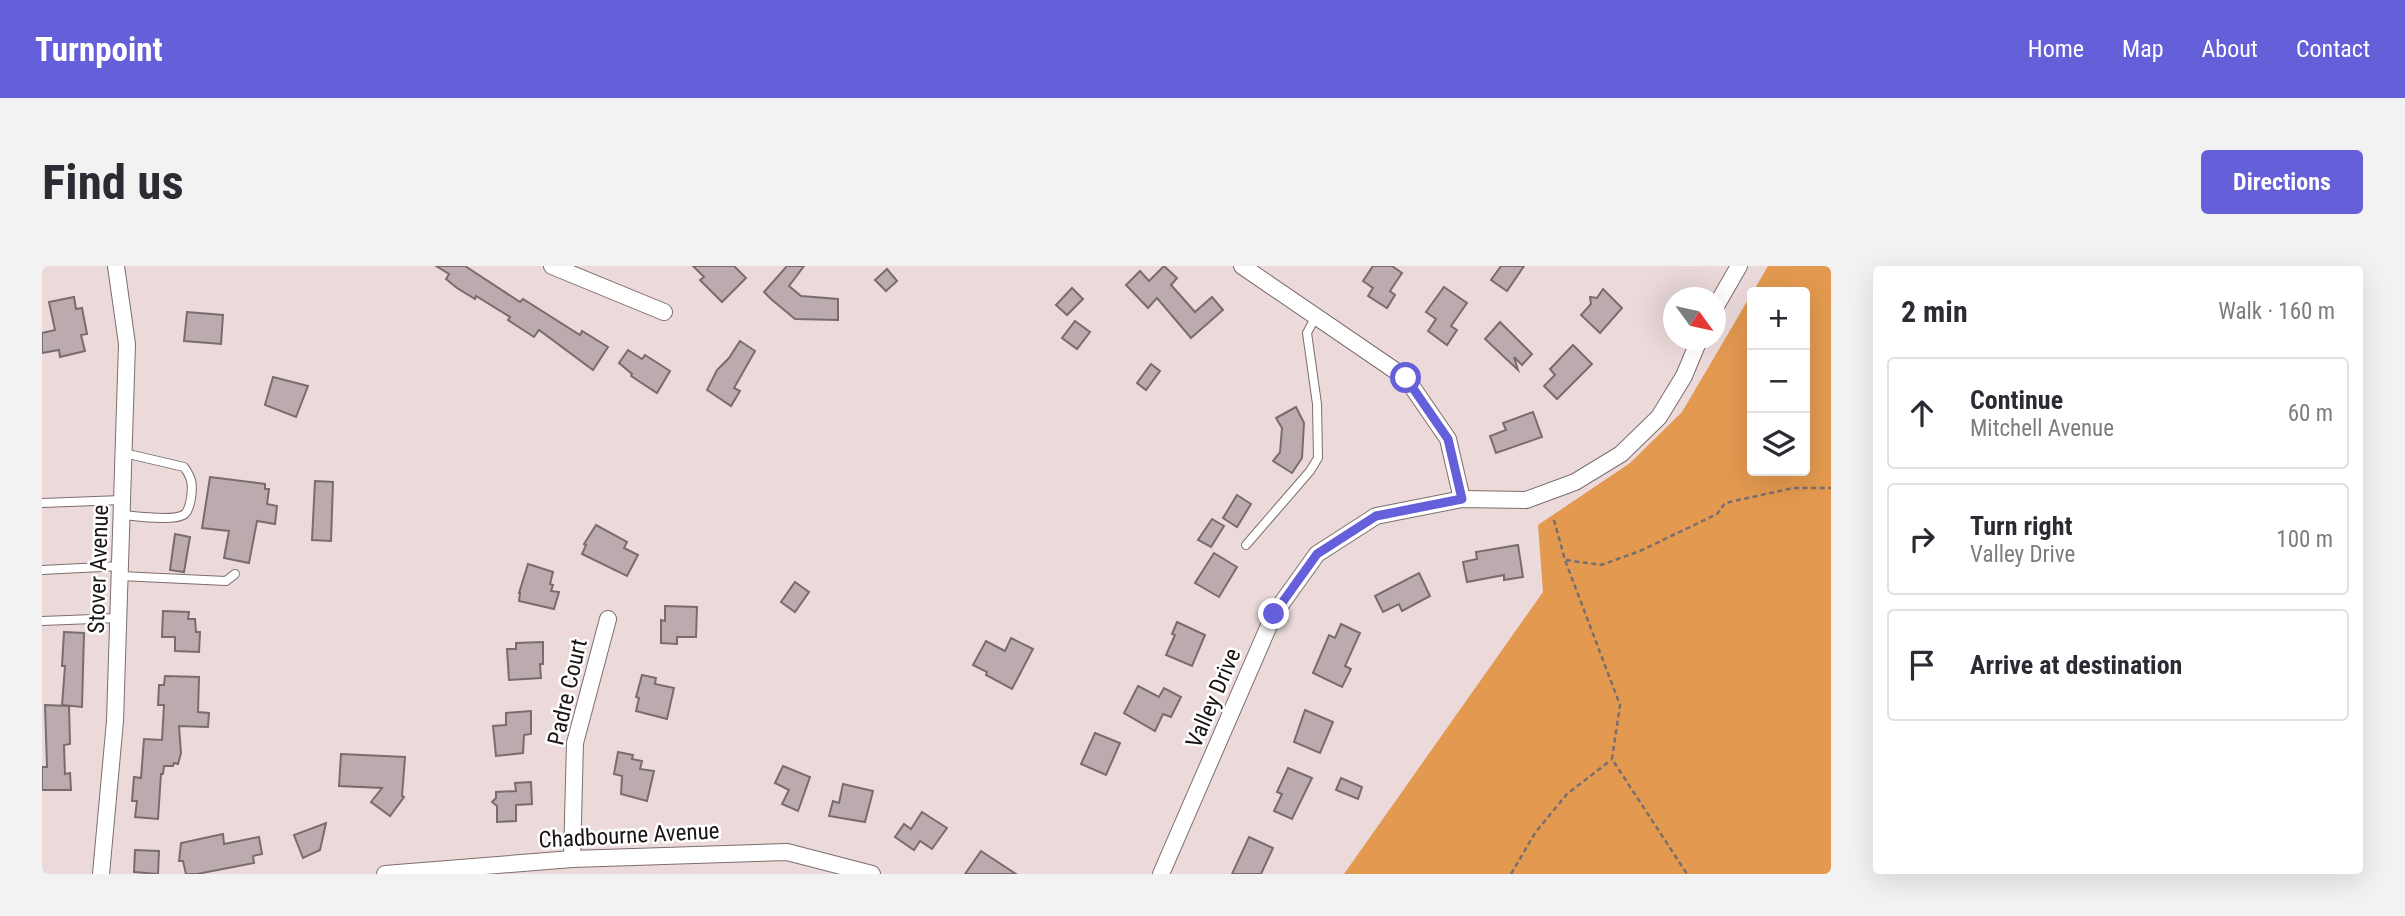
<!DOCTYPE html>
<meta charset="utf-8">
<style>
:root{--surface:#fff;--page:#f2f2f3;--text:#2b2b33;--muted:#7c7c81;--line:#e1e1e2;--accent:#655fd9}
body{margin:0;font-family:"Roboto Condensed",sans-serif;background:var(--page);color:var(--text)}
.controls{position:absolute;right:21px;top:21px;display:grid;overflow:hidden;border-radius:7px;box-shadow:0 7px 28px #0002}
.controls button{width:63px;height:63px;display:grid;place-items:center;padding:0;border:0;border-bottom:2px solid var(--line);background:var(--surface);color:var(--text);font:35px sans-serif}
.compass{position:absolute;left:1621px;top:21px;width:63px;height:63px;border-radius:50%;background:var(--surface);box-shadow:0 7px 28px #0002;rotate:123deg}
.stop{position:absolute;width:21px;height:21px;margin:-16px;border:5px solid #655fd9;border-radius:50%;background:#fff}
.stop.end{background:#655fd9;border-color:#fff;box-shadow:0 2px 7px #0008}
.list{margin:0;padding:0;list-style:none}
h2{display:flex;justify-content:space-between;align-items:center;height:91px;margin:0;padding:0 28px;font-size:30px}
h2 small{font-size:23px;font-weight:400;color:var(--muted)}
.list li{display:grid;grid-template-columns:46px 1fr auto;gap:21px;align-items:center;box-sizing:border-box;height:112px;margin:0 14px 14px;padding:0 14px;border:2px solid var(--line);border-radius:7px}
.list b{display:block;font-size:26px;white-space:nowrap}
.list p{margin:0;font-size:23px;white-space:nowrap;color:var(--muted)}
.list em{font-size:23px;font-style:normal;color:var(--muted)}
.icon{flex:none;width:38px;height:38px;fill:none;stroke:currentColor;stroke-width:2;stroke-linecap:round;stroke-linejoin:round}
.map{position:relative;flex:none;width:1789px;height:608px;overflow:hidden;border-radius:7px}
header{display:flex;align-items:center;gap:42px;box-sizing:border-box;height:98px;padding:0 35px;background:var(--accent);color:#fff}
header strong{font-size:33px}
nav{display:flex;gap:38px;margin-inline-start:auto;font-size:24px}
.intro{display:flex;align-items:center;justify-content:space-between;box-sizing:border-box;height:168px;padding:0 42px}
h1{margin:0;font-size:49px}
.button{padding:18px 32px;border-radius:7px;background:var(--accent);color:#fff;font-size:24px;font-weight:700}
main{display:flex;gap:42px;padding:0 42px}
aside{flex:1;background:var(--surface);border-radius:7px;box-shadow:0 7px 28px #0002}
.map>svg:first-child{display:block}
</style>
<header>
<strong>Turnpoint</strong>
<nav><a>Home</a><a>Map</a><a>About</a><a>Contact</a></nav>
</header>
<div class="intro"><h1>Find us</h1><a class="button">Directions</a></div>
<main>
<div class="map">
<svg width="1789" height="608" viewBox="0 0 1789 608">
<rect width="100%" height="100%" fill="#ebdad9"/>
<path fill="#e3994f" d="M1726,0H1789V608H1302L1501,326L1496,259L1588,197L1640,146L1710,27V205H1763V26H1711Z"/>
<g fill="#bbabae" stroke="#796b6e" stroke-width="2">
<path d="M394,0H423L478,36L481,33L538,69L540,65L566,81L551,104L497,64L492,71L466,54L468,51L434,30L433,33L415,22L404,13L407,8Z"/>
<path d="M651,0H692L704,12L680,36L658,14L662,11Z"/>
<path d="M745,0H762L747,20L759,30L796,33V54L753,53L729,33L722,26Z"/>
<path d="M1122,0L1135,12L1129,19L1153,46L1170,31L1181,44L1149,72L1115,32L1106,42L1084,19L1098,5L1107,15Z"/>
<path d="M1331,0H1350L1360,7L1348,25L1353,29L1345,42L1326,30L1331,22L1321,15Z"/>
<path d="M1459,0H1482L1465,25L1449,14Z"/>
<path d="M845,3L855,15L844,25L833,14Z"/>
<path d="M1402,21L1425,37L1409,60L1415,64L1405,79L1386,65L1394,53L1384,46Z"/>
<path d="M1030,22L1041,33L1025,49L1014,39Z"/>
<path d="M1561,23L1580,42L1558,67L1539,49L1549,38L1548,31L1555,32Z"/>
<path d="M32,31L34,43L40,42L45,68L39,69L43,85L18,91L17,84L0,87V67L13,64L7,36Z"/>
<path d="M145,46L181,49L179,78L142,75Z"/>
<path d="M1033,55L1048,66L1035,83L1020,72Z"/>
<path d="M1458,56L1490,88L1480,99L1472,91L1476,104L1443,73Z"/>
<path d="M698,75L713,85L692,122L698,125L689,140L665,124L675,104L687,92Z"/>
<path d="M1531,79L1550,98L1515,133L1502,120L1513,109L1508,103Z"/>
<path d="M586,84L600,93L603,89L628,105L615,127L589,110L590,108L577,97Z"/>
<path d="M1109,98L1118,105L1104,124L1095,117Z"/>
<path d="M231,111L266,120L254,151L223,139Z"/>
<path d="M1254,141L1262,157L1260,192L1250,207L1231,195L1238,186L1240,162L1234,152Z"/>
<path d="M1491,146L1500,171L1454,187L1448,170L1464,164L1461,157Z"/>
<path d="M168,211L223,218V223H227L225,238L235,240L233,258L215,255L207,297L182,292L187,265L160,262Z"/>
<path d="M273,215L291,216L289,275L270,274Z"/>
<path d="M1195,229L1209,238L1195,261L1181,252Z"/>
<path d="M1170,253L1182,260L1169,281L1156,274Z"/>
<path d="M554,259L578,272L585,276L582,282L596,289L585,310L540,288L544,279L542,278Z"/>
<path d="M133,268L148,271L142,306L128,304Z"/>
<path d="M1476,279L1481,311L1462,314V309L1425,316L1421,296L1435,293L1434,286Z"/>
<path d="M1172,287L1195,301L1177,331L1153,317Z"/>
<path d="M486,298L511,306L508,318L511,319L509,325L517,326L512,343L477,335L478,327H477Z"/>
<path d="M1377,307L1388,330L1360,345L1357,338L1341,346L1333,330Z"/>
<path d="M753,316L767,326L753,346L739,336Z"/>
<path d="M623,340L655,341L654,371H635V378L619,377V354L623,355Z"/>
<path d="M121,345L147,346L146,353H153L154,366H158L157,386L133,385V371H120Z"/>
<path d="M1135,356L1163,369L1150,400L1124,389L1133,369L1130,368Z"/>
<path d="M1299,358L1318,367L1303,400L1309,403L1300,421L1271,407L1287,369L1293,372Z"/>
<path d="M22,366L42,367L40,441L20,439L23,400H20Z"/>
<path d="M969,372L991,383L970,423L944,409L945,406L931,399L944,375L963,385Z"/>
<path d="M501,376V398H498L499,412L467,414L465,383H474V377Z"/>
<path d="M600,409L614,412L613,418L632,422L625,453L594,445L597,432L594,431Z"/>
<path d="M123,410L157,411L156,446L167,447L166,461L137,460L139,487L136,498L132,497L131,500H122L121,508H119L116,553L93,551L95,535H90L92,511L99,512L102,473L120,474L122,439H116L117,419H122Z"/>
<path d="M1096,420L1117,431L1122,422L1139,431L1129,451L1121,448L1113,465L1082,447Z"/>
<path d="M3,439L27,440L28,478L22,479L23,508L28,507L29,524H0V501H5Z"/>
<path d="M1263,444L1291,456L1278,487L1252,476Z"/>
<path d="M489,445V468L482,469L481,487L454,490L451,460L464,459V447Z"/>
<path d="M1053,467L1078,477L1064,509L1039,498Z"/>
<path d="M576,486L591,489L590,493L600,495L598,503L612,505L605,535L579,528L580,510L572,508Z"/>
<path d="M299,488L363,491L360,530L362,531L348,550L329,536L340,522L297,520Z"/>
<path d="M741,500L768,511L756,545L740,538L747,524L733,517Z"/>
<path d="M1246,502L1270,512L1250,553L1232,545L1240,528L1235,526Z"/>
<path d="M1299,512L1320,521L1316,533L1294,524Z"/>
<path d="M489,516L490,538L474,539V555L455,556V540L450,536L454,532V526L474,525L473,517Z"/>
<path d="M801,518L831,525L823,556L787,550L791,535L797,537Z"/>
<path d="M880,546L905,562L890,583L878,575L872,584L853,571L862,558L869,563Z"/>
<path d="M284,557L278,584L261,592L252,569Z"/>
<path d="M181,568L182,578L217,571L220,588L211,590L212,597L155,608H144L141,595H137L139,577Z"/>
<path d="M1207,571L1231,582L1219,608H1190Z"/>
<path d="M93,584L117,585L116,608L92,606Z"/>
<path d="M939,585L974,608H923Z"/>
</g>
<g fill="none" stroke-linecap="round" stroke-linejoin="round">
<defs>
<g id="service">
<path d="M0,237L80,234"/>
<path d="M80,249C93,250 133,256 143,248C147,244 148,238 149,232C151,218 150,212 142,201L82,187"/>
<path d="M1204,279L1268,205L1276,192L1275,138L1265,67L1274,50"/>
<path d="M0,304L79,300"/>
<path d="M78,310L184,315L193,308"/>
<path d="M0,355L77,352"/>
</g>
<g id="minor">
<path d="M510,0L622,46"/>
<path d="M1200,0L1364,112L1406,173L1420,233"/>
<path d="M1674,40L1697,0"/>
<path d="M530,593L533,477L566,353"/>
<path d="M59,608L73,455L85,78L74,0"/>
<path d="M343,608L530,593L745,586L830,608"/>
<path d="M1119,608L1232,348L1275,288L1334,250L1420,233L1484,234L1533,216L1579,188L1617,151L1642,110L1657,74"/>
</g>
</defs>
<use href="#service" stroke="#7d6e6d" stroke-width="10"/>
<use href="#minor" stroke="#7d6e6d" stroke-width="18"/>
<g stroke="#796e6e" stroke-width="2.5" stroke-dasharray="5 3.5" stroke-linecap="butt">
<path d="M1512,254L1523,294L1578,439L1570,493L1645,608"/>
<path d="M1524,294L1559,299L1598,285L1675,248L1683,237L1751,222H1789"/>
<path d="M1469,608L1493,567L1525,528L1569,494"/>
</g>
<use href="#service" stroke="#fff" stroke-width="8"/>
<use href="#minor" stroke="#fff" stroke-width="16"/>
</g>
<g fill="none" stroke-linecap="round" stroke-linejoin="round">
<path stroke="#655fd9" stroke-width="9" d="M1232,348L1275,288L1334,250L1420,233L1406,173L1364,112"/>
</g>
<g text-anchor="middle" stroke-width="5" stroke-linejoin="round" paint-order="stroke">
<g font-size="23" fill="#1a1414" stroke="#fff">
<text transform="translate(56 303) rotate(-88)" y="8">Stover Avenue</text>
<text transform="translate(525 426) rotate(-77)" y="8">Padre Court</text>
<text transform="translate(1171 432) rotate(-67)" y="8">Valley Drive</text>
<text transform="translate(587 569) rotate(-3)" y="8">Chadbourne Avenue</text>
</g>
</g>
</svg>
<div class="controls">
<button>+</button>
<button>−</button>
<button><svg class="icon" aria-label="layers" viewBox="0 0 24 24"><path d="M12 4l9 5-9 5-9-5zM3 14l9 5 9-5"/></svg></button>
</div>
<svg class="compass" viewBox="-18 -18 36 36"><path d="M0-13l5 13h-10z" fill="#e53935"/><path d="M0 13l5-13h-10z" fill="#7c7c81"/></svg>
<div class="stop" style="left:1364px;top:112px"></div>
<div class="stop end" style="left:1232px;top:348px"></div>
</div>
<aside>
<h2>2 min<small>Walk · 160 m</small></h2>
<ul class="list">
<li><svg class="icon" aria-label="ahead" viewBox="0 0 24 24"><path d="M12 20V5M6 11l6-6 6 6"/></svg><div><b>Continue</b><p>Mitchell Avenue</p></div><em>60 m</em></li>
<li><svg class="icon" aria-label="right" viewBox="0 0 24 24"><path d="M7 20v-9h11M14 6l5 5-5 5"/></svg><div><b>Turn right</b><p>Valley Drive</p></div><em>100 m</em></li>
<li><svg class="icon" aria-label="arrive" viewBox="0 0 24 24"><path d="M6 21V4h12l-3 4 3 4H6"/></svg><div><b>Arrive at destination</b></div></li>
</ul>
</aside>
</main>
